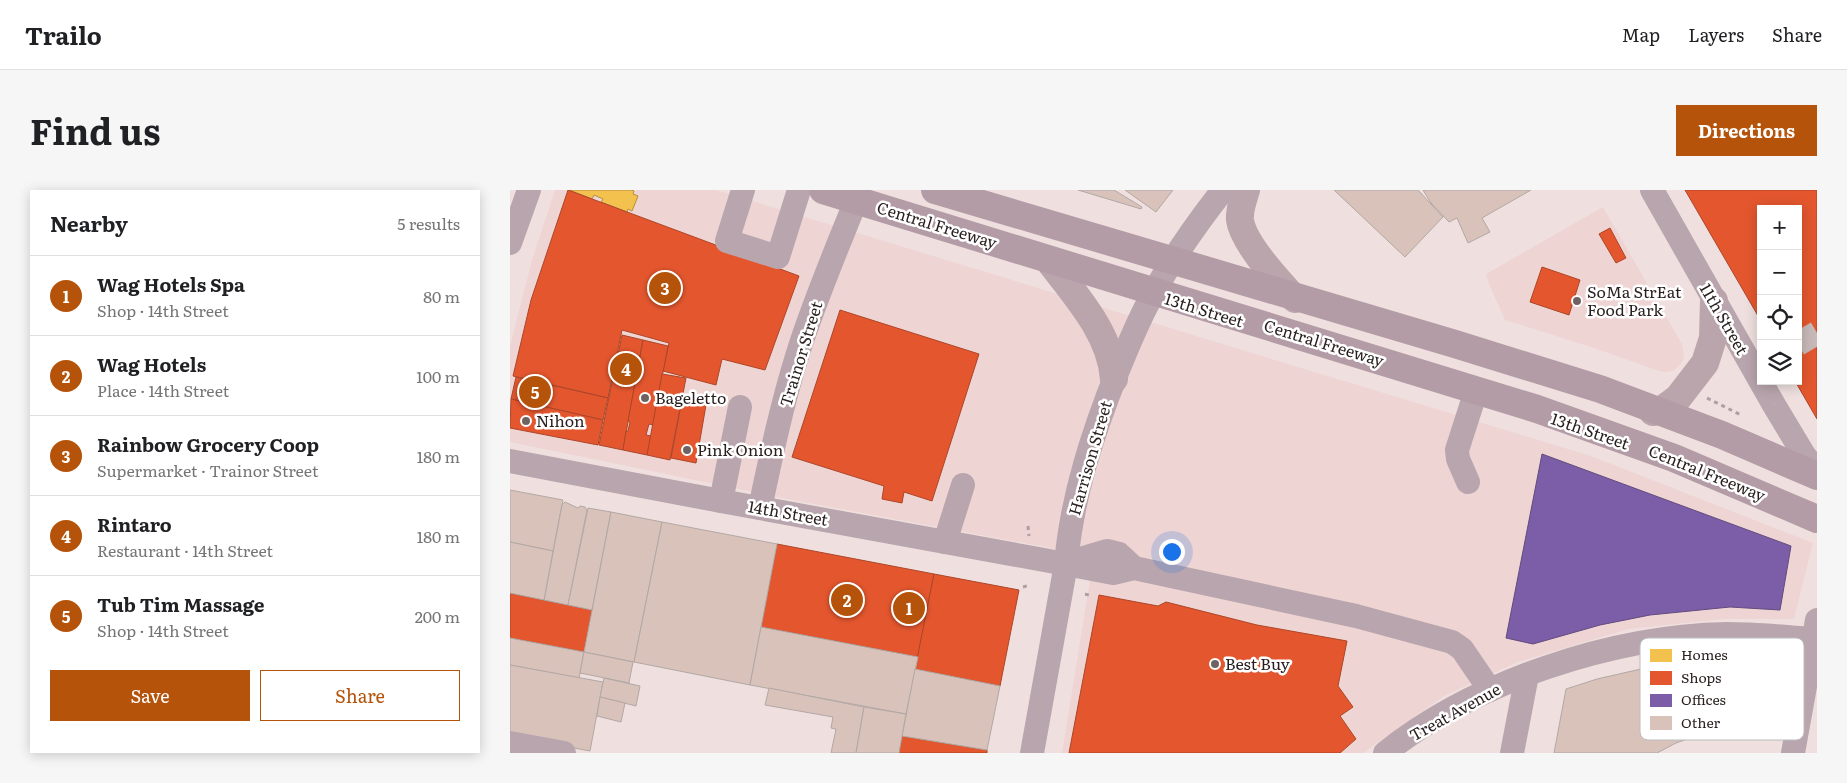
<!DOCTYPE html>
<meta charset="utf-8">
<style>
:root{--surface:#fff;--page:#f6f6f6;--text:#202124;--muted:#757577;--line:#e0e0e0;--accent:#b45309}
body{margin:0;font-family:Literata,serif;background:var(--page);color:var(--text)}
.controls{position:absolute;right:15px;top:15px;display:grid;overflow:hidden;border-radius:0px;box-shadow:0 2px 12px #0003}
.controls button{width:45px;height:45px;display:grid;place-items:center;padding:0;border:0;border-bottom:1px solid var(--line);background:var(--surface);color:var(--text);font:25px sans-serif}
.you{position:absolute;left:661px;top:361px;width:18px;height:18px;margin:-12px;border:4px solid #fff;border-radius:50%;background:#1a73e8;box-shadow:0 0 0 8px #1a73e833}
.badge{display:grid;place-items:center;width:32px;height:32px;border-radius:50%;background:var(--accent);color:#fff;font-size:16px;font-weight:700}
.pin{position:absolute;translate:-50% -50%;border:2px solid #fff;box-shadow:0 1px 5px #0006}
.list{margin:0;padding:0;list-style:none}
h2{display:flex;justify-content:space-between;align-items:center;height:65px;margin:0;padding:0 20px;font-size:21px}
h2 small{font-size:16px;font-weight:400;color:var(--muted)}
.list li{display:grid;grid-template-columns:32px 1fr auto;gap:15px;align-items:center;box-sizing:border-box;height:80px;padding:0 20px;border-top:1px solid var(--line)}
.list b{display:block;font-size:19px;white-space:nowrap}
.list p{margin:0;font-size:16px;white-space:nowrap;color:var(--muted)}
.list em{font-size:16px;font-style:normal;color:var(--muted)}
.actions{display:flex;gap:10px;padding:15px 20px}
.actions a{flex:1;padding:11px 0;border:1px solid var(--accent);border-radius:0px;text-align:center;font-size:18px;color:var(--accent)}
.actions .main{background:var(--accent);color:#fff}
.icon{flex:none;width:28px;height:28px;fill:none;stroke:currentColor;stroke-width:2;stroke-linecap:round;stroke-linejoin:round}
.map{position:relative;flex:none;width:1307px;height:563px;overflow:hidden;border-radius:0px}
header{display:flex;align-items:center;gap:30px;box-sizing:border-box;height:70px;padding:0 25px;background:var(--surface);border-bottom:1px solid var(--line)}
header strong{font-size:24px}
nav{display:flex;gap:28px;margin-inline-start:auto;font-size:18px}
.intro{display:flex;align-items:center;justify-content:space-between;box-sizing:border-box;height:120px;padding:0 30px}
h1{margin:0;font-size:35px}
.button{padding:12px 22px;border-radius:0px;background:var(--accent);color:#fff;font-size:18px;font-weight:700}
main{display:flex;gap:30px;padding:0 30px}
aside{flex:1;background:var(--surface);border-radius:0px;box-shadow:0 2px 12px #0003}
.map>svg:first-child{display:block}
</style>
<header>
<strong>Trailo</strong>
<nav><a>Map</a><a>Layers</a><a>Share</a></nav>
</header>
<div class="intro"><h1>Find us</h1><a class="button">Directions</a></div>
<main>
<aside>
<h2>Nearby<small>5 results</small></h2>
<ul class="list">
<li><span class="badge">1</span><div><b>Wag Hotels Spa</b><p>Shop · 14th Street</p></div><em>80 m</em></li>
<li><span class="badge">2</span><div><b>Wag Hotels</b><p>Place · 14th Street</p></div><em>100 m</em></li>
<li><span class="badge">3</span><div><b>Rainbow Grocery Coop</b><p>Supermarket · Trainor Street</p></div><em>180 m</em></li>
<li><span class="badge">4</span><div><b>Rintaro</b><p>Restaurant · 14th Street</p></div><em>180 m</em></li>
<li><span class="badge">5</span><div><b>Tub Tim Massage</b><p>Shop · 14th Street</p></div><em>200 m</em></li>
</ul>
<div class="actions"><a class="main">Save</a><a>Share</a></div>
</aside>
<div class="map">
<svg width="1307" height="563" viewBox="0 0 1307 563">
<rect width="100%" height="100%" fill="#efe0df"/>
<g fill="#eed4d3">
<path d="M45,0H206L1081,266L1303,353L1284,429H1213L1118,439L1008,472L934,506L853,563H552L584,366L277,309L0,252V156L22,70Z"/>
<path d="M1093,17L1172,154L1174,168L1170,175L1163,181L1154,182L1146,180L1084,158L995,130L978,92L976,84Z"/>
</g>
<path fill="#f2c14e" stroke="#b59040" d="M59,0H121L124,1L123,4L128,6L122,21L118,19L117,22L91,12L93,9L84,5L82,9Z"/>
<g fill="#e4572e" stroke="#ac4629">
<path d="M58,0L289,86L255,180L212,169L206,195L153,181L159,153L112,140L98,208L3,186L21,110Z"/>
<path d="M1175,0H1307V229L1285,191H1288V19H1251V131Z"/>
<path d="M1100,38L1116,68L1106,73L1089,44Z"/>
<path d="M1032,77L1070,90L1059,125L1020,112Z"/>
<path d="M330,120L469,164L422,311L394,302L392,313L372,309L374,296L282,267Z"/>
<path d="M112,145L133,150L113,260L89,255Z"/>
<path d="M133,150L158,156L143,235L139,234L136,245L141,246L137,265L113,260L116,241H118L120,232L118,231Z"/>
<path d="M152,184L176,188L160,270L137,265Z"/>
<path d="M6,187L98,208L93,230L1,209Z"/>
<path d="M1,209L93,230L88,255L0,238Z"/>
<path d="M172,210L196,215L186,273L161,268Z"/>
<path d="M267,354L424,384L408,467L251,437Z"/>
<path d="M424,384L509,400L490,496L405,479Z"/>
<path d="M0,403L82,420L74,462L0,448Z"/>
<path d="M589,405L648,416L656,412L747,435L837,451L828,496L843,517L830,526L846,549L830,563H559Z"/>
<path d="M392,546L477,560V563H389Z"/>
</g>
<path fill="#7b5ea7" stroke="#624b7e" d="M1032,264L1281,356L1270,420L1220,417L1140,425L1090,435L1023,454L996,448Z"/>
<g fill="#d8c2ba" stroke="#b2a8a5">
<path d="M568,0H604L632,17L631,19Z"/>
<path d="M615,0H663L646,22Z"/>
<path d="M824,0H908L933,27L895,67Z"/>
<path d="M913,0H1021L972,28L980,42L958,53L947,28L939,32L921,13Z"/>
<path d="M0,300L53,310L43,361L0,352Z"/>
<path d="M55,312L68,318L70,316L75,317L77,320L58,415L34,410L52,315Z"/>
<path d="M78,318L101,322L82,420L58,415Z"/>
<path d="M101,322L152,332L124,472L74,462Z"/>
<path d="M152,332L267,354L240,495L124,472Z"/>
<path d="M0,352L43,361L34,410L0,403Z"/>
<path d="M251,437L408,467L396,524L240,495Z"/>
<path d="M0,448L74,462L69,488L0,475Z"/>
<path d="M74,462L123,472L119,493L70,483Z"/>
<path d="M1259,467L1248,531L1208,538L1166,553L1147,563H1044L1056,499L1087,489L1153,474L1186,470Z"/>
<path d="M0,475L93,492L80,561L0,546Z"/>
<path d="M405,479L490,496L477,560L392,546Z"/>
<path d="M94,488L130,496L126,516L90,507Z"/>
<path d="M259,498L354,517L346,563H321L326,539L321,538L323,527L255,515Z"/>
<path d="M90,507L115,513L111,532L87,526Z"/>
<path d="M354,517L396,524L389,563H346Z"/>
</g>
<g fill="none" stroke-linecap="round" stroke-linejoin="round">
<path stroke="#c7b9b8" stroke-width="24" stroke-dasharray="24 12" stroke-linecap="butt" d="M1288,154L1307,143"/>
<g stroke="#ae9fa4" stroke-width="3" stroke-dasharray="4 4" stroke-linecap="butt">
<path d="M1197,208L1231,225"/>
<path d="M518,336L519,346"/>
<path d="M513,397L520,395"/>
<path d="M575,404L582,406"/>
</g>
<g stroke="#b9a5ad" stroke-width="24">
<path d="M233,0L217,51L268,67L289,0"/>
<path d="M1142,0L1264,215L1294,265L1307,280"/>
<path d="M0,53L19,0"/>
<path d="M0,271L211,311L556,374L603,383L624,378L846,426L942,452L952,459L980,500"/>
<path d="M958,292L948,269L947,260L965,204"/>
<path d="M211,311L230,217"/>
<path d="M250,318C261,266 272,214 288,163C304,112 325,63 345,13"/>
<path d="M435,352L453,295"/>
<path d="M560,372L597,361L609,364L624,378"/>
<path d="M0,553L54,563"/>
<path d="M522,563L556,374C562,306 583,242 608,180C619,154 629,128 643,104C663,67 687,33 713,0"/>
<path d="M875,563C965,491 1103,446 1217,444C1246,444 1275,447 1304,449"/>
<path d="M1002,563L1017,485"/>
<path d="M1283,563L1307,430"/>
</g>
<g stroke="#bba5ad" stroke-width="28">
<path d="M736,0C733,10 729,20 730,30C733,53 769,92 785,109"/>
<path d="M540,72C566,106 601,144 604,189"/>
<path d="M1143,222L1152,220L1168,208L1195,173L1203,148L1204,111"/>
</g>
<g stroke="#b49ca7" stroke-width="28">
<path d="M313,0L1027,219L1164,268L1307,329"/>
<path d="M425,0L945,154L1090,199L1212,245L1307,286"/>
</g>
</g>
<g fill="#6e6362" stroke="#fff" stroke-width="2">
<circle cx="1067" cy="111" r="5"/>
<circle cx="135" cy="208" r="5"/>
<circle cx="16" cy="231" r="5"/>
<circle cx="177" cy="260" r="5"/>
<circle cx="705" cy="474" r="5"/>
</g>
<g text-anchor="middle" stroke-width="5" stroke-linejoin="round" paint-order="stroke">
<g font-size="16" fill="#281f1e" stroke="#fff">
<text transform="translate(427 35) rotate(17)" y="6">Central Freeway</text>
<text transform="translate(694 120) rotate(17)" y="6">13th Street</text>
<text transform="translate(1214 129) rotate(60)" y="6">11th Street</text>
<text transform="translate(814 153) rotate(17)" y="6">Central Freeway</text>
<text transform="translate(291 164) rotate(-73)" y="6">Trainor Street</text>
<text transform="translate(1080 241) rotate(19)" y="6">13th Street</text>
<text transform="translate(580 268) rotate(-74)" y="6">Harrison Street</text>
<text transform="translate(1197 283) rotate(22)" y="6">Central Freeway</text>
<text transform="translate(278 323) rotate(10)" y="6">14th Street</text>
<text transform="translate(945 522) rotate(-29)" y="6">Treat Avenue</text>
</g>
<g font-size="16" fill="#281f1e" stroke="#fff" text-anchor="start">
<text x="1077" y="108">SoMa StrEat<tspan x="1077" dy="18">Food Park</tspan></text>
<text x="145" y="214">Bageletto</text>
<text x="26" y="237">Nihon</text>
<text x="187" y="266">Pink Onion</text>
<text x="715" y="480">Best Buy</text>
</g>
</g>
<rect x="1130" y="448" width="164" height="102" rx="8" fill="#fff" stroke="#bebcbc" stroke-width="1"/>
<rect x="1140" y="459" width="22" height="13" fill="#f2c14e"/>
<rect x="1140" y="481" width="22" height="14" fill="#e4572e"/>
<rect x="1140" y="504" width="22" height="13" fill="#7b5ea7"/>
<rect x="1140" y="526" width="22" height="14" fill="#d8c2ba"/>
<g font-size="14" fill="#281f1e">
<text x="1171" y="470">Homes</text>
<text x="1171" y="493">Shops</text>
<text x="1171" y="515">Offices</text>
<text x="1171" y="538">Other</text>
</g>
</svg>
<div class="controls">
<button>+</button>
<button>−</button>
<button><svg class="icon" aria-label="locate" viewBox="0 0 24 24"><circle cx="12" cy="12" r="6"/><path d="M12 2v4M12 18v4M2 12h4M18 12h4"/></svg></button>
<button><svg class="icon" aria-label="layers" viewBox="0 0 24 24"><path d="M12 4l9 5-9 5-9-5zM3 14l9 5 9-5"/></svg></button>
</div>
<div class="you"></div>
<div class="pin badge" style="left:399px;top:418px">1</div>
<div class="pin badge" style="left:337px;top:410px">2</div>
<div class="pin badge" style="left:155px;top:98px">3</div>
<div class="pin badge" style="left:116px;top:179px">4</div>
<div class="pin badge" style="left:25px;top:202px">5</div>
</div>
</main>
